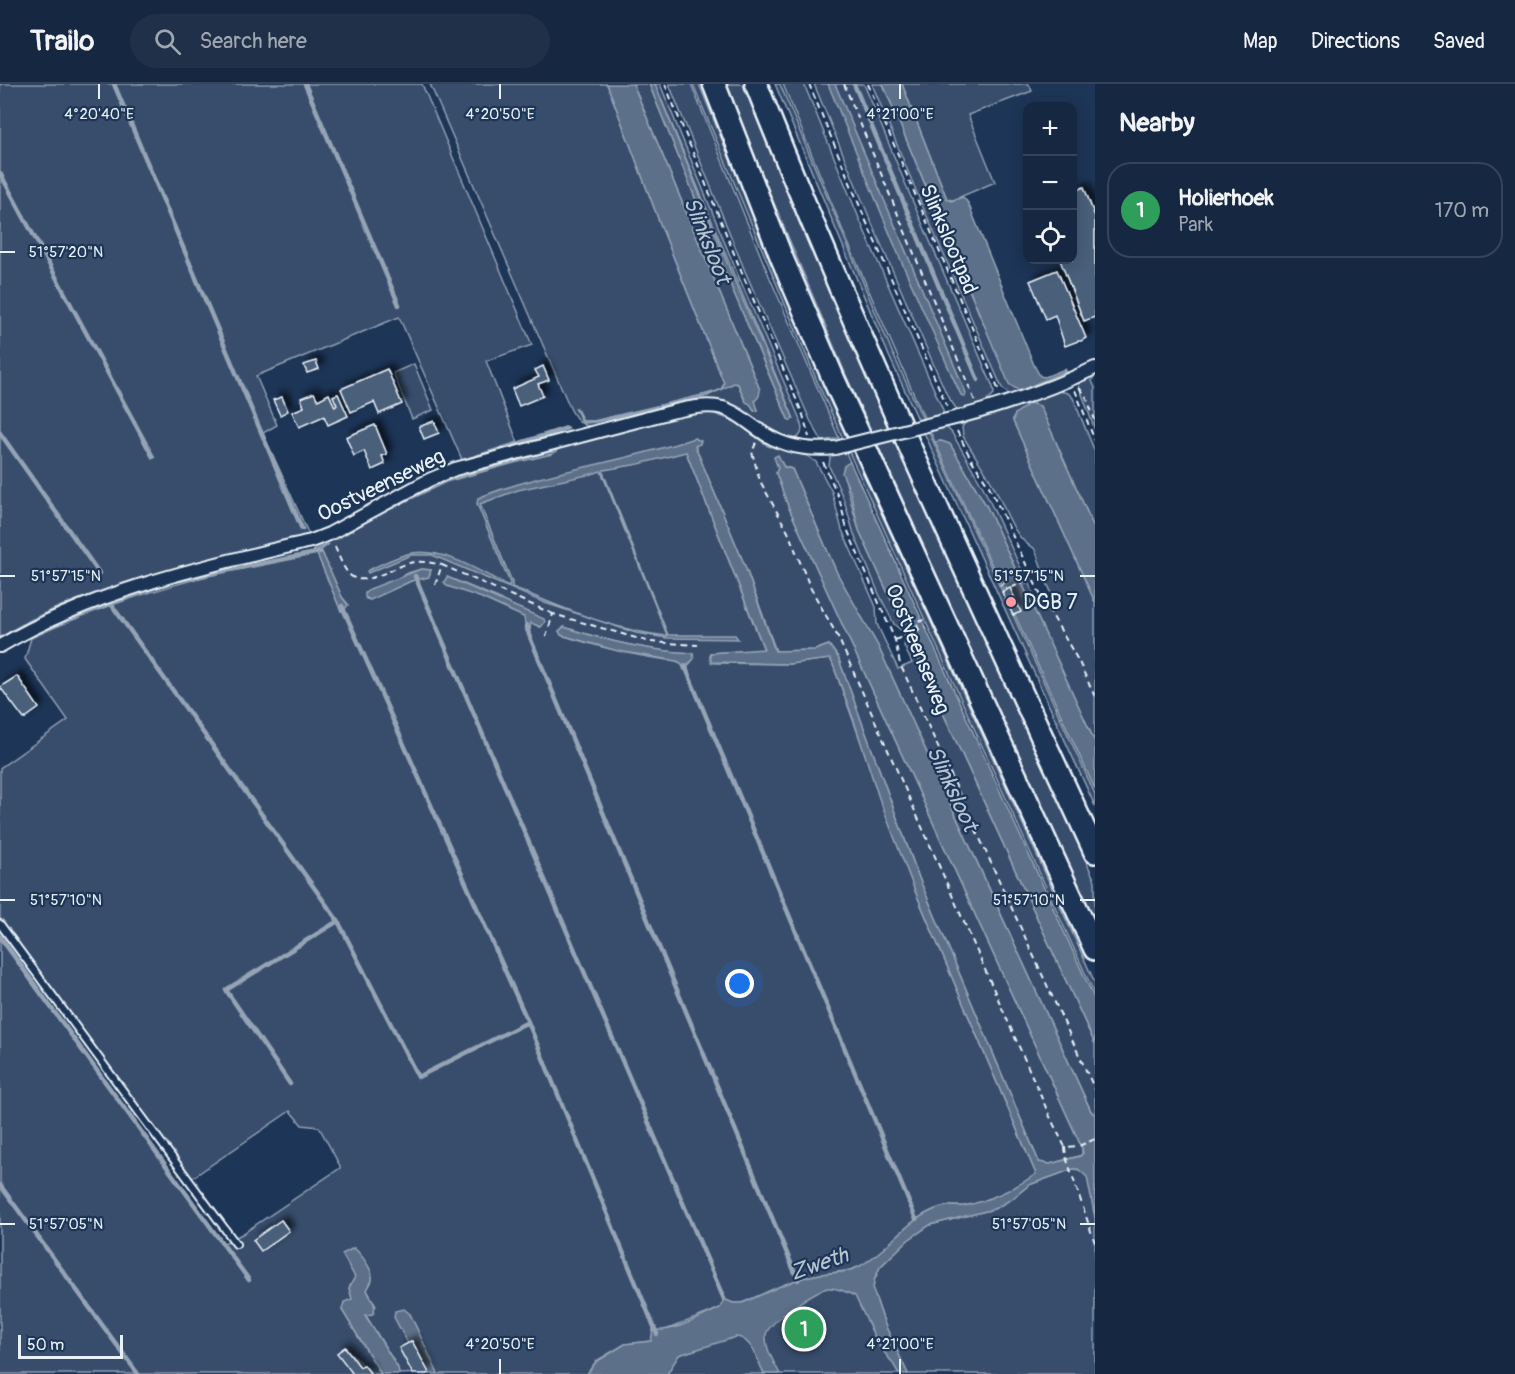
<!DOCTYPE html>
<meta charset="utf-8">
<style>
:root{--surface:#162841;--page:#1f3048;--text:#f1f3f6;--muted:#9ea6b1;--line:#35445a;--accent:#ff9aa2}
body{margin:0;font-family:Pangolin,sans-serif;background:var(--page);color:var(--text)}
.controls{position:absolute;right:18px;top:18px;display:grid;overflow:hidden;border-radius:12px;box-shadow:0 3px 15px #0003}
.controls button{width:54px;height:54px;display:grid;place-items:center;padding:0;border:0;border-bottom:2px solid var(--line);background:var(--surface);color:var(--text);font:30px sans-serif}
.scale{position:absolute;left:18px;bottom:15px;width:105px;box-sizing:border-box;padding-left:6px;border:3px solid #e8f1f8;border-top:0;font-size:16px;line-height:21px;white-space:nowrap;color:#e8f1f8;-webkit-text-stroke:4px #1d3557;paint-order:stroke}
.you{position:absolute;left:740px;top:900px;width:21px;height:21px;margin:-15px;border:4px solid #fff;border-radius:50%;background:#1a73e8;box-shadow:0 0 0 9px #1a73e833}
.badge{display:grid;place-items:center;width:39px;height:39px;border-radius:50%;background:var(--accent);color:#fff;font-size:20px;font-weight:700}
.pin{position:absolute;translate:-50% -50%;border:3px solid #fff;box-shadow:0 2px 6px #0006}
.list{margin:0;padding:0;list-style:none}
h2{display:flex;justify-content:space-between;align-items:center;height:78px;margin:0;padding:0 24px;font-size:26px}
h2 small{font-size:20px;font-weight:400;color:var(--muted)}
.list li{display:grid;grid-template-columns:39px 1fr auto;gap:18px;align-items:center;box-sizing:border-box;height:96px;margin:0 12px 12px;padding:0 12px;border:2px solid var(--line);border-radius:24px}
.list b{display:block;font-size:22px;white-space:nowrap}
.list p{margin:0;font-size:20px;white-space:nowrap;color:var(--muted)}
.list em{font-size:20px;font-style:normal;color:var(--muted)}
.icon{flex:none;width:33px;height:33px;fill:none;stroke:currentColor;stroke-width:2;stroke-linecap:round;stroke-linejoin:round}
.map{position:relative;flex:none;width:1095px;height:1290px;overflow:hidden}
header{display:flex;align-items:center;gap:36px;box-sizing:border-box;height:84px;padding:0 30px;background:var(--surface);border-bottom:2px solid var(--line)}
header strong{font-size:28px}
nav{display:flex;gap:33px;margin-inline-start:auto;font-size:21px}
.search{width:420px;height:54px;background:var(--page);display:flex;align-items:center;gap:15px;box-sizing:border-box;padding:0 21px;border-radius:33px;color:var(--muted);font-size:22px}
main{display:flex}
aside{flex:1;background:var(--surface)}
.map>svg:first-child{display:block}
</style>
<header>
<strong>Trailo</strong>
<div class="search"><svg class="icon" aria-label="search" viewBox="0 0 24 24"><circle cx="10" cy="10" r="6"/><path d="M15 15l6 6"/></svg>Search here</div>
<nav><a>Map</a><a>Directions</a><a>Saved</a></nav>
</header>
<main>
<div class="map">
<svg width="1095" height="1290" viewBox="0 0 1095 1290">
<defs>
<filter id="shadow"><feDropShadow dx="5.5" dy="-5.5" stdDeviation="3" flood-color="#0009"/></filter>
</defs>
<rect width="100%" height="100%" fill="#1d3557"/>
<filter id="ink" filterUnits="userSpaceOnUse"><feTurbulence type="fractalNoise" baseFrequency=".0167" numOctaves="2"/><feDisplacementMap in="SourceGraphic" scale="12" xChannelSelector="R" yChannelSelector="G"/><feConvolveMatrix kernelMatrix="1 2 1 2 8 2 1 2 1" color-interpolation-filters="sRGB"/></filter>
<g filter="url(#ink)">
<g fill="#374d6c" stroke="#909fb2" stroke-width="1.5" fill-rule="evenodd">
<path d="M0,0H422L532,261L486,277L520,364L464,380L399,233L256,292L277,341L263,349L310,453C247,464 187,480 127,499C83,513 38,528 0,554Z"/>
<path d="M430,0H607L661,142L724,299L721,306L707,310L594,337H583L575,324L583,339L595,338L707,312L734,299L738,300L744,315L751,320L754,327L758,326L754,318L760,306L633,0H649L728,195L788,335H794L655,0H660L738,191L799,333C801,340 805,349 797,354C783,363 749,329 736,323C731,320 725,319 718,317L596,342C583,344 577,337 571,326Z"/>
<path d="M669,0H691L764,180L839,354L822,357L810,336L745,187Z"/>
<path d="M693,0H699L823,301L1095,899V911L819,302Z"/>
<path d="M724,0H744L862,284L1095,797V840L846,291Z"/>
<path d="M775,0H780L893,270L1095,710V722L889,272Z"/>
<path d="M783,0H804L861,139L943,326V330L941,331L925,336L843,147Z"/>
<path d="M814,0H864L913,118L993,303L994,310L982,321L957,326L947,311L870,135Z"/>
<path d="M872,0H883L980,232L1015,303L1020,307L1066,287L1067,291L1011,312L1002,304L919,114Z"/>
<path d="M902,0H1029L1032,7L968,31L995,98L953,116L947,115Z"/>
<path d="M414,280L433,326L412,335L393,289Z"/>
<path d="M1095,288L1092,297L1095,304V346L1079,302L1081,296Z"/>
<path d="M1054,306L1068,309L1073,314L1095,368V446L1040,322L1030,319L1025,321L1026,323L1013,334V337L1095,518V658L1023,502L1029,498C1034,508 1035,522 1043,528L1053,523L1055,519C1053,509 1047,501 1044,492C1041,482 1039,474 1034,464C1014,457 1004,420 993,401C984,385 973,369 963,352L962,343L967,336L990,330Z"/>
<path d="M710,328L736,338L768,362L807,372L816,378L832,408L842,446L876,523L877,540L898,585L912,579L904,562L906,555L903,548L894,540L879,510L854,450L844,416L829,382L830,374L833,369H846L850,378L844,382C842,389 856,437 859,446L1095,960V1031L1091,1027L878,562L837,489L792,385L783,382L778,371V384L776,389L788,422L1082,1064V1071L1050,1080L1039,1078L919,794L838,573L829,561L815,566L776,567L745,482L695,362L686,368L764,566L710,569V576L713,579L789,580L830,575L832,578L915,807L1036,1090C1020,1103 985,1118 965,1122C957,1123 949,1121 942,1123C904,1133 888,1172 856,1184C843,1189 829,1188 815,1191C790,1196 766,1209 742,1219H733L725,1216L721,1224L663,1247L651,1257L625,1260L596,1277L587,1290H438L410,1230L425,1289L399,1290L398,1284L365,1230L376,1222L367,1206L372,1195L354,1164L343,1170L355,1193L349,1204L353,1215L342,1226L381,1290H371L352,1270L354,1290H0V850L222,1160L242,1150L340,1084V1082L319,1043L302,1041L290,1027L192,1094L0,834V684L68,636L25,575L31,554C122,512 218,485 317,470L341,527L348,520L342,513L321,466L329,460L314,467L311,460C319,458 328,459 335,455L333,451L443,393L679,330ZM421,485L431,486L429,492L411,497L370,516L366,515L408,489ZM447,493L498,514L540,543L532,539L529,541L530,545L524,533L482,514ZM564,543C606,557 649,568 693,569L692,577L688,582H683L677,577C637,573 599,563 561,551L559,547Z"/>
<path d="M945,342L952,349L983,403L1024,491L1020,495L987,423L950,360L941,357L935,358L930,347Z"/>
<path d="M1073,1085L1087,1087L1095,1103V1290H908L885,1241L873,1206L874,1197L880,1183L908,1156L930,1141L994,1125L1012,1115L1029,1101Z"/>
<path d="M856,1197L901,1290H626L828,1201Z"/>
</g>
<g fill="#5d7089" stroke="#95a4b5" stroke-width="1.5" fill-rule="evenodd">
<path d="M607,0H633L760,306L759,312L755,317L758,326L755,327L750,320L746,318L738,300L734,299L707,312L595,338L583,339L579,332L576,323L583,337H594L707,310L721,306L724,299L661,142Z"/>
<path d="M649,0H655L733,193L793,333L791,337L788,335L728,195Z"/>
<path d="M828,0H835L966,309L965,313L961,311L954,296L902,179Z"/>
<path d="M883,0H902L947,115L951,117L963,113L968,119L1034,281L1040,292L1045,293L1065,285L1066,287L1019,307L1009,300Z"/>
<path d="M1030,319L1040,322L1095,446V518L1013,337L1015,330Z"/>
<path d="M694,354L701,357L700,360L695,362L745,482L775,567L815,566L829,561L838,573L919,794L1039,1078L1050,1080L1080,1072L1083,1069L1082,1064L788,422L776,389L778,384L774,373L778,371L784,383L792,385L837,489L878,562L1091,1027L1095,1031V1134L1087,1093L1078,1085H1073L1029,1101L1012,1115L994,1125L930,1141L908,1156L880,1183L874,1197L873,1206L885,1241L908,1290H899L892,1278L879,1262L855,1212C847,1208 836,1203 828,1204C815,1206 767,1239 766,1251C765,1265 774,1278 780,1290H764C758,1277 752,1254 736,1253L679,1271L667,1290H587L596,1278L625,1260L651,1257L653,1246C676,1248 700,1233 720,1224L724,1215L733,1219H742C766,1209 790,1196 815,1191C830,1188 847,1190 860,1182C890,1165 907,1133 942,1123C949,1121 957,1123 964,1122C988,1117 1016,1104 1036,1090L915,807L879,714L854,637L832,578L830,575L789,580L711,578L710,569L764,565L686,368L639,380L604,386L603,388L668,551H735L738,555L667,554L636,549L545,519L432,471H411L368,489L367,487C381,480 396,472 412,469C443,463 482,489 509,502L510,499L477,420L478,414C547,386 624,379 694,354ZM601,387L667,551V552C614,547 561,523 512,503V498L480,420L518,406L592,390Z"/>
<path d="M941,357L950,360L987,423L1095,658V705L935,358Z"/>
<path d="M554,366L557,367L552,370L514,379L446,398L376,432L337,455H336L380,429L445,397Z"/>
<path d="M850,378L1095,916V960L859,446L850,407L842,389L844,382Z"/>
<path d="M329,460L321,466L342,513L348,521L345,525L341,527L317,470H314V467Z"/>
<path d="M421,485L431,486L429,493L411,497L370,516L365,513V509L370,505Z"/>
<path d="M447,493L544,535L545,538L541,543L531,539L530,545L526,547L524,533L482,514L447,502L444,498Z"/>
<path d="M564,543C606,557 649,567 693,569L694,575L688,580V585L684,586L681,579L677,577L618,567L561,551L559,547Z"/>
<path d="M354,1164C361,1170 374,1187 372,1196C371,1200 368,1203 367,1206C370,1214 378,1221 373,1230L365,1231L398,1284L399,1290H381L342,1226L344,1218L352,1215L349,1204L355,1193L342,1170Z"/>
<path d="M404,1225L410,1230L438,1290H424L394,1233L395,1227Z"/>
</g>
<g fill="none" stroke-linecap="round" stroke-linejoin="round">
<g stroke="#95a4b5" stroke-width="4.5">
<path d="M114,0L302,445"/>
<path d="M305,0L399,221"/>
<path d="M854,0L978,296"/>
<path d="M0,89L153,373"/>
<path d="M0,349L99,489"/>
<path d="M470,375L567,344"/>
<path d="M415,492L724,1215"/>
<path d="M175,497L320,468"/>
<path d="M111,520L338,837"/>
<path d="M342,522L528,938L657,1250"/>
<path d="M527,541L529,551L798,1196"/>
<path d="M30,552L72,534L167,499"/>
<path d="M685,582L916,1135"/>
<path d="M0,853L249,1196"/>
<path d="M290,1000L226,906L338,837L418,993L528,938"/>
<path d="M0,1101L138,1290"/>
</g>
</g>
<g fill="#495e7a" stroke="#e8f1f8" stroke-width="1.5" filter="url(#shadow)">
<path d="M1084,103L1095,133V233L1084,237L1060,176H1072V108Z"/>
<path d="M1057,186L1086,254L1081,257H1078L1065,262L1055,231L1046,235L1030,197Z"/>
<path d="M316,277L319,285L307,289L304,281Z"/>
<path d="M543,282L549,296L538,300L543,312L519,322L512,305L539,293L535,286Z"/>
<path d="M387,285L402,320L379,330L374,318L351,328L341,305Z"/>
<path d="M314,309L318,316L329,310L335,323L337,321L333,312L338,310L348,332L328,341L324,332L299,343L292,328L304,323L301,314Z"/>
<path d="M282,313L288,327L280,331L273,316Z"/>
<path d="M434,337L439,349L424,355L419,343Z"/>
<path d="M375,341L387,370L382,372L385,380L372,386L364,367L354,372L346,353Z"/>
<path d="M1010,504L1021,528L1013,531L1002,508Z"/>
<path d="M17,592L39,624L24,635L0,603Z"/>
<path d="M281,1136L289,1147L261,1167L253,1156Z"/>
<path d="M412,1257L429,1289L426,1290H413L399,1264Z"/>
<path d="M345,1263L360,1283L364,1281L371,1290H353L337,1269Z"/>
</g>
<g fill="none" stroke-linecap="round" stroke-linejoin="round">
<defs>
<path id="lane" d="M0,840L236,1160"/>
<g id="street">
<path d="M935,339C990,326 1044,308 1095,284"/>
<path d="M0,562C95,506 205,482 311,457L329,450L429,396L455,385L671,328C688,324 706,320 723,324C737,328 747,338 759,346C782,363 807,367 835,364"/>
</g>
<g id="highway">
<path d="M714,0L781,172L834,296L1095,865"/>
<path d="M756,0C859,260 978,514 1095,768"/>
</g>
</defs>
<use href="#lane" stroke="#e8f1f8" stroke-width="10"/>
<use href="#street" stroke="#e8f1f8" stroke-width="16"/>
<use href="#highway" stroke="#e8f1f8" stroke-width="26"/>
<g stroke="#e8f1f8" stroke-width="2" stroke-dasharray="6 4.5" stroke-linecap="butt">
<path d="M665,0L742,189L803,331L809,353"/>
<path d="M809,0L866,137L947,322"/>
<path d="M844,0L975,317"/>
<path d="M868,0L999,307"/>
<path d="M1079,304L1085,310L1095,336"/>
<path d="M1075,306L1095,357"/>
<path d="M957,347L971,375L989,402L1041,512L1079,578L1095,613"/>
<path d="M756,359L752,368L760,397L788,448L810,503L838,553L1051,1035L1065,1063L1079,1062L1095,1055"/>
<path d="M823,378L839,414L847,445L895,556L900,580L1095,1006"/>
<path d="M335,463C339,472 343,485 351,492C366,504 397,480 414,478C423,477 433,479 442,481"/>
<path d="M435,501L442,481L553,530"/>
<path d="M999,502L1004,499L1007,505"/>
<path d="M1002,508L1032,494"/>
<path d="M919,546L916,539L924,536"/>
<path d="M546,553L553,530L650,558L698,561"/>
<path d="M895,556L925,543"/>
<path d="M1065,1063L1066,1073L1095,1159"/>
</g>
<use href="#lane" stroke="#1d3557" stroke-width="6"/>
<use href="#street" stroke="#1d3557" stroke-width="12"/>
<use href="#highway" stroke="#1d3557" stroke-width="21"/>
<defs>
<path id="street-bridge" d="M835,364L935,339"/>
</defs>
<use href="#street-bridge" stroke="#e8f1f8" stroke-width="16" stroke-linecap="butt"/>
<use href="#street-bridge" stroke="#1d3557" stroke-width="12"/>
</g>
</g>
<path fill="none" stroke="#e8f1f8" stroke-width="2" d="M99,0V15M500,0V15M900,0V15M0,168H15M0,492H15M1080,492H1095M0,816H15M1080,816H1095M0,1140H15M1080,1140H1095M500,1275V1290M900,1275V1290"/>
<circle fill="#ff9aa2" stroke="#1d3557" stroke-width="2" cx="1011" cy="518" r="6"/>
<g text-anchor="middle" stroke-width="4.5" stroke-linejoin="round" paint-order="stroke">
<g font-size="21" fill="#e8f1f8" stroke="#1d3557">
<text transform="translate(949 155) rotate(67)" y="7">Slinkslootpad</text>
<text transform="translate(381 401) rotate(-26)" y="7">Oostveenseweg</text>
<text transform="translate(918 565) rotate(68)" y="7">Oostveenseweg</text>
</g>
<g font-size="21" fill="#e8f1f8" stroke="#1d3557" text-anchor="start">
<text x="1023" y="525">DGB 7</text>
</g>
<g font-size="22" font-style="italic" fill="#b7c4d1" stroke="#1d3557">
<text transform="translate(708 156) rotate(68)" y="8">Slinksloot</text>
<text transform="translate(953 704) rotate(65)" y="8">Slinksloot</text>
<text transform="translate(819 1179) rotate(-19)" y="8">Zweth</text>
</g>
</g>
<g font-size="15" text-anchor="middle" fill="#e8f1f8" stroke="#1d3557" stroke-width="4.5" stroke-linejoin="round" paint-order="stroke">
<text x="99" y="35">4°20'40"E</text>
<text x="500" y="35">4°20'50"E</text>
<text x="900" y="35">4°21'00"E</text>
<text x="66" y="173">51°57'20"N</text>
<text x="66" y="497">51°57'15"N</text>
<text x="1029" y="497">51°57'15"N</text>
<text x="66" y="821">51°57'10"N</text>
<text x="1029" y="821">51°57'10"N</text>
<text x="66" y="1145">51°57'05"N</text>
<text x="1029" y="1145">51°57'05"N</text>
<text x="500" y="1265">4°20'50"E</text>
<text x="900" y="1265">4°21'00"E</text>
</g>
</svg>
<div class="controls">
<button>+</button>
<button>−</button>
<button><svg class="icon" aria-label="locate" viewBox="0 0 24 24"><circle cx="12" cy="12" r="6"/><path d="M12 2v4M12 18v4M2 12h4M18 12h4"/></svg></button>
</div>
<div class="scale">50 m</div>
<div class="you"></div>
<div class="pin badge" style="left:804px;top:1245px;background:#2e9e5b">1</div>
</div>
<aside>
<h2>Nearby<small></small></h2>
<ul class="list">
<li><span class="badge" style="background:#2e9e5b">1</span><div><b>Holierhoek</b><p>Park</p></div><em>170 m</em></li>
</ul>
</aside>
</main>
